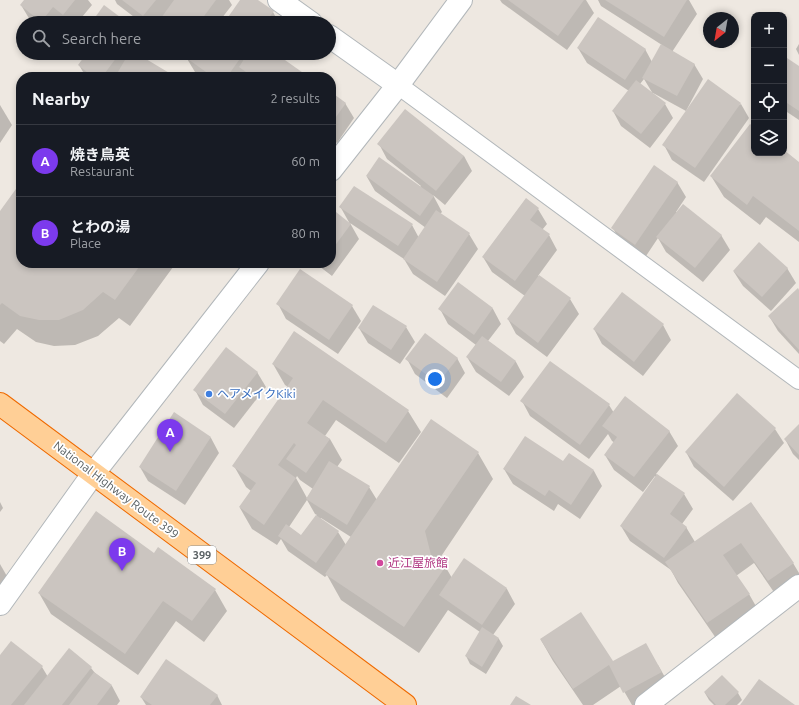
<!DOCTYPE html>
<meta charset="utf-8">
<style>
:root{--surface:#171b24;--page:#20242c;--text:#f1f3f6;--muted:#9ea1a6;--line:#363941;--accent:#7c3aed}
body{margin:0;font-family:Ubuntu,"Noto Sans JP",sans-serif;background:var(--page);color:var(--text)}
.controls{position:absolute;right:12px;top:12px;display:grid;overflow:hidden;border-radius:8px;box-shadow:0 2px 6px #0003}
.controls button{width:36px;height:36px;display:grid;place-items:center;padding:0;border:0;border-bottom:1px solid var(--line);background:var(--surface);color:var(--text);font:20px sans-serif}
.compass{position:absolute;left:703px;top:12px;width:36px;height:36px;border-radius:50%;background:var(--surface);box-shadow:0 2px 6px #0003;rotate:211deg}
.you{position:absolute;left:435px;top:379px;width:14px;height:14px;margin:-10px;border:3px solid #fff;border-radius:50%;background:#1a73e8;box-shadow:0 0 0 6px #1a73e833}
.badge{display:grid;place-items:center;width:26px;height:26px;border-radius:50%;background:var(--accent);color:#fff;font-size:13px;font-weight:700}
.pin{position:absolute;translate:-50% -33px;filter:drop-shadow(0 1px 2px #0008)}
.pin::after{content:'';position:absolute;top:21px;width:14px;height:12px;background:inherit;clip-path:polygon(0 0,100% 0,50% 100%)}
.list{margin:0;padding:0;list-style:none}
h2{display:flex;justify-content:space-between;align-items:center;height:52px;margin:0;padding:0 16px;font-size:17px}
h2 small{font-size:13px;font-weight:400;color:var(--muted)}
.list li{display:grid;grid-template-columns:26px 1fr auto;gap:12px;align-items:center;box-sizing:border-box;height:72px;padding:0 16px;border-top:1px solid var(--line)}
.list b{display:block;font-size:15px;white-space:nowrap}
.list p{margin:0;font-size:13px;white-space:nowrap;color:var(--muted)}
.list em{font-size:13px;font-style:normal;color:var(--muted)}
.icon{flex:none;width:22px;height:22px;fill:none;stroke:currentColor;stroke-width:2;stroke-linecap:round;stroke-linejoin:round}
.map{position:relative;flex:none;width:799px;height:705px;overflow:hidden}
.search{position:absolute;background:var(--surface);box-shadow:0 2px 6px #0003;left:16px;top:16px;width:320px;height:44px;display:flex;align-items:center;gap:10px;box-sizing:border-box;padding:0 14px;border-radius:22px;color:var(--muted);font-size:15px}
.panel{position:absolute;background:var(--surface);box-shadow:0 2px 6px #0003;left:16px;top:72px;width:320px;height:196px;border-radius:16px}
.map>svg:first-child{display:block}
</style>
<div class="map">
<svg width="799" height="705" viewBox="0 0 799 705">
<rect width="100%" height="100%" fill="#eee8e1"/>
<g fill="#0003" fill-rule="evenodd">
<path d="M25,0H88L92,5L77,23H65L62,21L60,23H34L30,20L21,5Z"/>
<path d="M115,0H229L232,5L218,23H165L162,18L158,23H142L117,4Z"/>
<path d="M241,0H256L273,12L279,23H225Z"/>
<path d="M500,0H586L594,13L567,50L502,3Z"/>
<path d="M598,0H689L697,14L672,52L694,64L703,79L686,111L653,93V94L644,79L640,84L665,104L673,118L650,148L621,126L613,111L629,91L587,63L578,48L645,49L652,62L662,45L601,6Z"/>
<path d="M799,44V55L796,49Z"/>
<path d="M88,53H140L138,56L174,77H86L79,65Z"/>
<path d="M189,53H273L308,77H202L195,72L186,57Z"/>
<path d="M784,65L799,67V120L784,110Z"/>
<path d="M331,93L345,103L354,118L337,143L331,139Z"/>
<path d="M741,104L749,118L704,182L672,160L664,145Z"/>
<path d="M0,105L12,125L0,143Z"/>
<path d="M754,129V153H784V151L799,163V242L766,217L760,225L724,197L711,176Z"/>
<path d="M379,144L464,156L472,171L445,205L433,195L442,212L440,214L469,234L478,249L445,296L413,274L404,259L350,223L359,239L332,276L315,263H331V210L350,224L341,208L412,225L419,238L426,228L375,191L367,177L380,159L420,187L421,186L387,159Z"/>
<path d="M677,182L686,197L676,212L721,235L730,250L703,282L666,252L658,238L644,259L621,243L613,228Z"/>
<path d="M21,184V263H176L130,326L119,318L98,336L75,345L54,346L36,342L17,329L4,344L0,341V213Z"/>
<path d="M526,199L538,209L547,224L542,230L549,235L557,250L538,276L570,299L579,314L547,357L516,334L508,319L525,296L492,272L483,257Z"/>
<path d="M787,268L796,283L771,311L743,286L734,272Z"/>
<path d="M458,284L493,309L501,324L488,341L516,362L524,377L509,396L476,372L467,357L476,345L448,324L440,309Z"/>
<path d="M799,291V354L778,331L769,316Z"/>
<path d="M278,304L352,306L361,321L338,354L286,319Z"/>
<path d="M663,325L671,340L643,376L602,344L594,329Z"/>
<path d="M406,327L415,342L400,364L368,343L359,328Z"/>
<path d="M457,358L465,373L447,398L415,374L407,359Z"/>
<path d="M273,364L408,411L421,432L399,463L336,420L325,436L330,439L342,460L337,467L369,487L377,500L478,453L493,479L440,558L441,563L445,566L452,578L464,560L507,589L515,604L493,635L499,639L503,646L486,674L470,664L466,656L480,632L448,610L419,653L341,600L327,575L325,577L288,551L281,539L277,545L252,529L240,508L251,491L246,487L234,466L288,387L285,385ZM297,476L300,480L313,489L307,498L296,478ZM307,500L315,514L317,515L301,536L289,527ZM321,518L351,537L346,545L338,532L320,519Z"/>
<path d="M257,372L266,387L234,428L203,405L195,390Z"/>
<path d="M522,401L609,405L614,413L669,431L678,446L656,474L684,494L693,509L682,524L686,527L695,542L751,503L793,563L799,573V589L780,601L754,563L736,576L749,594L761,615L720,644L678,583L671,570L630,541L621,526L656,477L655,476L643,492L614,470L605,455L615,443L612,441L608,434L589,459L530,416Z"/>
<path d="M174,414L211,438L219,453L185,505L148,481L140,467Z"/>
<path d="M799,426V460L793,454L785,439Z"/>
<path d="M775,429L784,443L733,501L694,467L686,452Z"/>
<path d="M569,454L594,471L602,486L580,519L558,504L554,511L513,484L504,469L564,463Z"/>
<path d="M0,502L3,508L0,512Z"/>
<path d="M154,554L215,590L227,611L204,642L176,621L138,675L51,614L39,593Z"/>
<path d="M0,564L8,578L0,589Z"/>
<path d="M541,640L613,662L658,665L674,693L652,705H632L621,686L593,705H583L553,661Z"/>
<path d="M0,656L42,667L48,677L91,668L95,673L112,686L120,701L117,705H0Z"/>
<path d="M705,693H738L742,700L737,705H714L709,700Z"/>
<path d="M217,695L222,705H146L141,697Z"/>
</g>
<g fill="#cbc5c0">
<path d="M24,0H75L63,15L53,7L41,22L20,5Z"/>
<path d="M122,0H156L143,16Z"/>
<path d="M174,0H216L199,23H167L161,18Z"/>
<path d="M240,0H258L274,11L265,23H224Z"/>
<path d="M508,0H584L558,36Z"/>
<path d="M605,0H687L664,37Z"/>
<path d="M104,5L128,23H91Z"/>
<path d="M598,17L646,49L625,80L577,48Z"/>
<path d="M661,44L695,64L677,96L642,78Z"/>
<path d="M87,53H120L102,77H93L78,65Z"/>
<path d="M129,53H136L176,77H115Z"/>
<path d="M188,53H244L227,77H213L185,57Z"/>
<path d="M248,53H275L309,77H253L239,67Z"/>
<path d="M787,58L799,66V111L784,101V63Z"/>
<path d="M708,79L741,103L695,168L662,145Z"/>
<path d="M636,80L666,103L641,134L612,111Z"/>
<path d="M331,92L346,103L331,124Z"/>
<path d="M405,109L464,156L436,191L377,144Z"/>
<path d="M750,124L754,127V153H784V150L799,162V231L753,196L747,205L710,176Z"/>
<path d="M379,157L434,196L420,216L366,176Z"/>
<path d="M654,165L678,182L635,245L611,228Z"/>
<path d="M21,182V263H142L115,300L103,292L83,310L59,320H39L20,316L2,303L0,305V211Z"/>
<path d="M354,186L413,224L398,246L339,207Z"/>
<path d="M526,198L539,208L530,220L550,234L515,281L482,257Z"/>
<path d="M683,204L722,235L695,268L656,237Z"/>
<path d="M331,208L351,224L331,251Z"/>
<path d="M436,210L470,233L437,282L403,259Z"/>
<path d="M759,242L788,268L762,297L733,271Z"/>
<path d="M300,269L353,305L329,340L276,304Z"/>
<path d="M539,275L571,298L538,343L507,319Z"/>
<path d="M458,282L493,308L474,335L438,309Z"/>
<path d="M798,288L799,290V350L768,316Z"/>
<path d="M622,292L664,324L634,362L593,329Z"/>
<path d="M373,305L407,326L391,350L358,328Z"/>
<path d="M294,331L409,410L386,443L323,400L307,423L330,439L306,473L286,459L296,445L294,443L278,465L296,478L264,525L239,507L256,483L232,466L293,378L272,364Z"/>
<path d="M425,333L458,358L438,383L405,359Z"/>
<path d="M482,336L516,361L501,382L466,357Z"/>
<path d="M226,347L258,372L225,414L193,390Z"/>
<path d="M550,361L610,404L580,445L520,401Z"/>
<path d="M737,393L776,428L724,487L685,452Z"/>
<path d="M625,396L670,431L634,477L604,455L617,437L602,426Z"/>
<path d="M174,412L211,437L176,491L139,467Z"/>
<path d="M431,419L479,452L425,531L431,555L446,566L404,627L325,574Z"/>
<path d="M799,424V455L784,439Z"/>
<path d="M525,436L563,461L569,453L594,470L571,505L549,490L545,496L503,469Z"/>
<path d="M329,461L370,486L347,525L306,499Z"/>
<path d="M657,474L685,493L670,514L687,527L664,558L620,526Z"/>
<path d="M751,502L794,563L768,581L741,543L723,555L750,594L707,623L665,562Z"/>
<path d="M96,511L154,553L158,547L216,589L192,621L163,601L125,654L38,593Z"/>
<path d="M316,515L339,531L316,563L278,536L286,524L301,535Z"/>
<path d="M464,558L507,588L482,625L439,595Z"/>
<path d="M581,612L613,661L646,643L662,672L623,693L609,665L573,689L540,639Z"/>
<path d="M482,627L499,638L482,667L465,656Z"/>
<path d="M11,641L43,666L11,705H0V655Z"/>
<path d="M69,648L92,667L62,705H24Z"/>
<path d="M166,659L218,695L210,705H152L140,697Z"/>
<path d="M94,672L112,685L97,705H69Z"/>
<path d="M722,675L739,692L725,705H716L704,692Z"/>
<path d="M759,679L795,705H740Z"/>
<path d="M516,696L531,705H510Z"/>
</g>
<g fill="none" stroke-linecap="round" stroke-linejoin="round">
<defs>
<path id="service" d="M398,85L799,380"/>
<g id="minor">
<path d="M279,0L311,23"/>
<path d="M329,36L398,85"/>
<path d="M0,604L93,474"/>
</g>
<g id="tertiary">
<path d="M331,170L398,85L461,0"/>
<path d="M93,474L258,263"/>
<path d="M646,705L799,586"/>
</g>
<path id="trunk" d="M0,404L405,705"/>
</defs>
<use href="#service" stroke="#b2b7ba" stroke-width="20"/>
<use href="#minor" stroke="#b2b7ba" stroke-width="24"/>
<use href="#tertiary" stroke="#b2b7ba" stroke-width="24"/>
<use href="#trunk" stroke="#ef6a00" stroke-width="24"/>
<use href="#service" stroke="#fff" stroke-width="18"/>
<use href="#minor" stroke="#fff" stroke-width="22"/>
<use href="#tertiary" stroke="#fff" stroke-width="22"/>
<use href="#trunk" stroke="#ffcf96" stroke-width="22"/>
</g>
<circle fill="#3f7fe0" stroke="#fff" stroke-width="1.5" cx="209" cy="394" r="4"/>
<circle fill="#d1479c" stroke="#fff" stroke-width="1.5" cx="380" cy="563" r="4"/>
<g text-anchor="middle" stroke-width="3.5" stroke-linejoin="round" paint-order="stroke">
<rect fill="#fff" stroke="#8c9092" stroke-width="1" x="188" y="546" width="28" height="18" rx="3"/>
<g font-size="11" font-weight="bold" fill="#5a6164">
<text x="202" y="559">399</text>
</g>
<g font-size="12" fill="#366cbe" stroke="#fff" text-anchor="start">
<text x="217" y="398">ヘアメイクKiki</text>
</g>
<g font-size="12" fill="#5a6164" stroke="#fff">
<text transform="translate(116 490) rotate(37)" y="4">National Highway Route 399</text>
</g>
<g font-size="12" fill="#b23c85" stroke="#fff" text-anchor="start">
<text x="388" y="567">近江屋旅館</text>
</g>
</g>
</svg>
<div class="controls">
<button>+</button>
<button>−</button>
<button><svg class="icon" aria-label="locate" viewBox="0 0 24 24"><circle cx="12" cy="12" r="6"/><path d="M12 2v4M12 18v4M2 12h4M18 12h4"/></svg></button>
<button><svg class="icon" aria-label="layers" viewBox="0 0 24 24"><path d="M12 4l9 5-9 5-9-5zM3 14l9 5 9-5"/></svg></button>
</div>
<svg class="compass" viewBox="-18 -18 36 36"><path d="M0-13l5 13h-10z" fill="#e53935"/><path d="M0 13l5-13h-10z" fill="#9ea1a6"/></svg>
<div class="you"></div>
<div class="pin badge" style="left:170px;top:452px">A</div>
<div class="pin badge" style="left:122px;top:571px">B</div>
<div class="search"><svg class="icon" aria-label="search" viewBox="0 0 24 24"><circle cx="10" cy="10" r="6"/><path d="M15 15l6 6"/></svg>Search here</div>
<section class="panel">
<h2>Nearby<small>2 results</small></h2>
<ul class="list">
<li><span class="badge">A</span><div><b>焼き鳥英</b><p>Restaurant</p></div><em>60 m</em></li>
<li><span class="badge">B</span><div><b>とわの湯</b><p>Place</p></div><em>80 m</em></li>
</ul>
</section>
</div>
